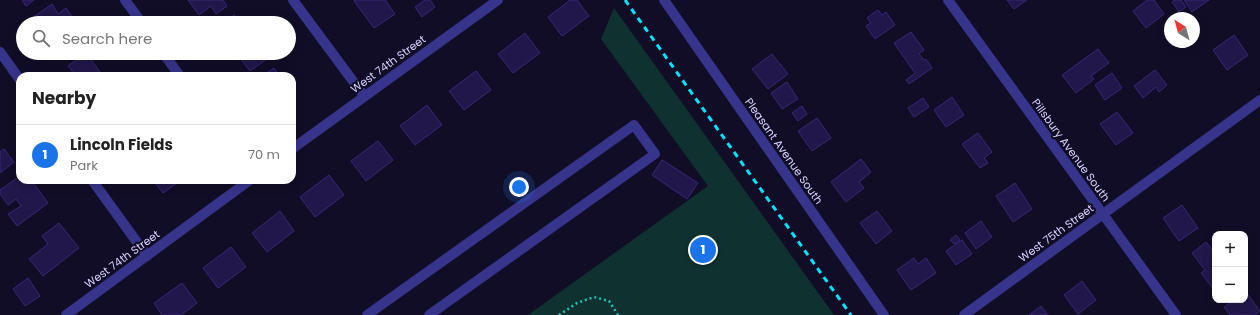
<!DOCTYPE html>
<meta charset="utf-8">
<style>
:root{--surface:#fff;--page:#f6f6f6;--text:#222;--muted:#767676;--line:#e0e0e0;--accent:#1a73e8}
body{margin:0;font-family:Poppins,sans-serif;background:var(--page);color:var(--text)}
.controls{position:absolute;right:12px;bottom:12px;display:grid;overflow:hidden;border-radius:8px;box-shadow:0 2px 10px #0003}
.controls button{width:36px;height:36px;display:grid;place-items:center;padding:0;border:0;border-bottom:1px solid var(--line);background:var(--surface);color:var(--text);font:20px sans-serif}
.compass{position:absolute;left:1164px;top:12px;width:36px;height:36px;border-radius:50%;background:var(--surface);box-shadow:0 2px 10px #0003;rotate:324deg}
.you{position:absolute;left:519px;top:187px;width:14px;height:14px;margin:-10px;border:3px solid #fff;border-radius:50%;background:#1a73e8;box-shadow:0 0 0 6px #1a73e833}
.badge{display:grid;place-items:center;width:26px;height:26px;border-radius:50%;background:var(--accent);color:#fff;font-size:13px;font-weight:700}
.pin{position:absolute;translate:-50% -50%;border:2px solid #fff;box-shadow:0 1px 4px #0006}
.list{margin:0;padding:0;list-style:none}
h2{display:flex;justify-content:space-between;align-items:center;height:52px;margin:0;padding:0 16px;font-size:17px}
h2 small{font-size:13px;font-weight:400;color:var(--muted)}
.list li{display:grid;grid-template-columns:26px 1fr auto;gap:12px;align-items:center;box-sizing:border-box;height:60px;padding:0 16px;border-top:1px solid var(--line)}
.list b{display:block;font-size:15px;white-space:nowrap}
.list p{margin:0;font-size:13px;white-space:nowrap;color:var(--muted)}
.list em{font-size:13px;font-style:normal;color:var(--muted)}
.icon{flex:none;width:22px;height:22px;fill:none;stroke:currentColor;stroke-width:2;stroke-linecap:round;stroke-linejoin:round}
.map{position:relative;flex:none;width:1260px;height:315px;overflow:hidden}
.search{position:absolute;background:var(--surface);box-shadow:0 2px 10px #0003;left:16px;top:16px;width:280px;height:44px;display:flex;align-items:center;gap:10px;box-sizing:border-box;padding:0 14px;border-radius:22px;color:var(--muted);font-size:15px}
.panel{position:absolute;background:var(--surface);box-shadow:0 2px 10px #0003;left:16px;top:72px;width:280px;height:112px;border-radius:12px}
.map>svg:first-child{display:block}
</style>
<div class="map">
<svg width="1260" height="315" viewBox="0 0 1260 315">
<rect width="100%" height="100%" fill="#120d27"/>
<path fill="#0f3231" d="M614,8L834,315H528L708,186L601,39Z"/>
<g fill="#22174a" stroke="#372778">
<path d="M22,0H34L26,6Z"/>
<path d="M188,0H223L227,6L216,14L211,6L199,15Z"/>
<path d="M355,0H385L395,14L374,28L354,1Z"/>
<path d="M425,0H430L435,7L422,17L415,7Z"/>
<path d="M570,0H577L589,16L562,36L548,17Z"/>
<path d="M1007,0H1027L1014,9Z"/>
<path d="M1147,0H1154L1164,14L1146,28L1133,11Z"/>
<path d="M1175,0H1181L1186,7L1179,12L1172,2Z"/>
<path d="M1184,0H1209L1192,12Z"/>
<path d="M52,4L58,14L66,8L76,22L74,23H39L35,16Z"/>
<path d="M878,10L882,15L886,12L895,25L875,39L866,26L871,23L867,18Z"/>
<path d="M234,15L240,23H223Z"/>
<path d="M911,32L924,50L919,54L924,60L926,59L932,68L909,84L906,80L915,73L894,43Z"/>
<path d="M525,33L540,53L513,73L498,54Z"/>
<path d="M1234,35L1248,55L1227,70L1213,50Z"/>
<path d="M1098,49L1109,63L1091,76L1094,79L1076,93L1062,75Z"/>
<path d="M86,53L103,76H76L68,66Z"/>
<path d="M236,53H262L267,59L250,71Z"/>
<path d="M772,54L788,74L768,89L752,69Z"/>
<path d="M274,68L279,76H262Z"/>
<path d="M1155,70L1167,85L1159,92L1156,87L1143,98L1134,86Z"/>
<path d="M476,71L491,90L464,110L449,91Z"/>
<path d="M1112,73L1122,88L1105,100L1095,85Z"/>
<path d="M787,82L798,99L782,109L771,93Z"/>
<path d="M952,97L964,115L946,127L934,110Z"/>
<path d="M923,98L929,107L914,117L908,108Z"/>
<path d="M427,105L442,125L415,145L400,126Z"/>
<path d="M802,106L807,114L798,121L792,113Z"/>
<path d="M1117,112L1133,133L1116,145L1100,124Z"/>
<path d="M817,118L831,138L812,151L798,131Z"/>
<path d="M978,133L992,152L984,158L988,163L980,168L962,144Z"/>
<path d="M378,141L393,160L366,181L351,161Z"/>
<path d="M4,149L14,162L0,173V152Z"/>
<path d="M861,159L871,172L859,182L864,188L846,202L831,182Z"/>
<path d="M662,160L698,183L687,199L652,175Z"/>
<path d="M329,175L344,195L315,217L300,197Z"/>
<path d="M20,176V180H31L48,203L17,226L8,214L21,206L16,199L8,205L0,194V190Z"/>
<path d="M153,180H181L163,193Z"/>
<path d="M1015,183L1032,209L1013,222L996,196Z"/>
<path d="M1182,205L1198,228L1179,241L1163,218Z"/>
<path d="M280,211L294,231L267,252L252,233Z"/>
<path d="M877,211L892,231L876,244L860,223Z"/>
<path d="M981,221L992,237L976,249L965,233Z"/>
<path d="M59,223L79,248L43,276L29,259L48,244L42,236Z"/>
<path d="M956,235L960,240L954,244L950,240Z"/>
<path d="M962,240L972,254L956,265L946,251Z"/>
<path d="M1206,242L1215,253V291L1201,273L1205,270L1192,253Z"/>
<path d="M231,247L246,267L218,288L203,268Z"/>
<path d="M914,258L918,264L926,258L936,273L911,290L897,270Z"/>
<path d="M28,278L40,296L25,306L13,289Z"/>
<path d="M1082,281L1096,300L1078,314L1064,295Z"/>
<path d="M182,283L197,303L181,315H162L154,303Z"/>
<path d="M1246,292L1260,311L1255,315H1230L1224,307L1234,300H1245V293Z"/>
<path d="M1041,306L1048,315H1029Z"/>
</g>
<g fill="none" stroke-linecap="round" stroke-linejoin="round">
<path stroke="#24c3ba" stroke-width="2.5" stroke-dasharray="2 3" stroke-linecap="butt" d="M559,315L577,303L594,297L609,301L618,315"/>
<g stroke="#37348b" stroke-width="10">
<path d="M125,0L142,23"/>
<path d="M163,53L180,76"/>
<path d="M367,315L634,125L655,154L429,315"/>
</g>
<g stroke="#37348b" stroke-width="10">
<path d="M293,0L364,96"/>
<path d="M664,0L884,315"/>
<path d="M948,0L1176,315"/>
<path d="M0,52L20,80"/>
<path d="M292,149L498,0"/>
<path d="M92,180L147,256"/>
<path d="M66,315L250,180"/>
<path d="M964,315L1260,100"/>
</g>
<path stroke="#00e4fe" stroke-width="3" stroke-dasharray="6 5" stroke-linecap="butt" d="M625,0L851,315"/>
</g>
<g text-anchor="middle" stroke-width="4" stroke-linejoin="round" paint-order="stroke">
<g font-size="11" fill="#d9d3ff" stroke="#120d27">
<text transform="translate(388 64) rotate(-36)" y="4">West 74th Street</text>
<text transform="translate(1071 150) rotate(54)" y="4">Pillsbury Avenue South</text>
<text transform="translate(784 151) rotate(55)" y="4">Pleasant Avenue South</text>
<text transform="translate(1056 233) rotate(-36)" y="4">West 75th Street</text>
<text transform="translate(122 259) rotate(-36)" y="4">West 74th Street</text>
</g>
</g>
</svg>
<div class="controls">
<button>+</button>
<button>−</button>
</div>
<svg class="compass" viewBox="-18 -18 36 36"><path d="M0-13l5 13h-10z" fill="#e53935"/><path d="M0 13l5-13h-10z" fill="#767676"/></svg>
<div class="you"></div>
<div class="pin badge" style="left:703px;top:250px">1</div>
<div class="search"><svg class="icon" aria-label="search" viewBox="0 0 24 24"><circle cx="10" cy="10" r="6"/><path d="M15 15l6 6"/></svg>Search here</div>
<section class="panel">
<h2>Nearby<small></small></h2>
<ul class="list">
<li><span class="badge">1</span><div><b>Lincoln Fields</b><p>Park</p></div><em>70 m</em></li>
</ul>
</section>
</div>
